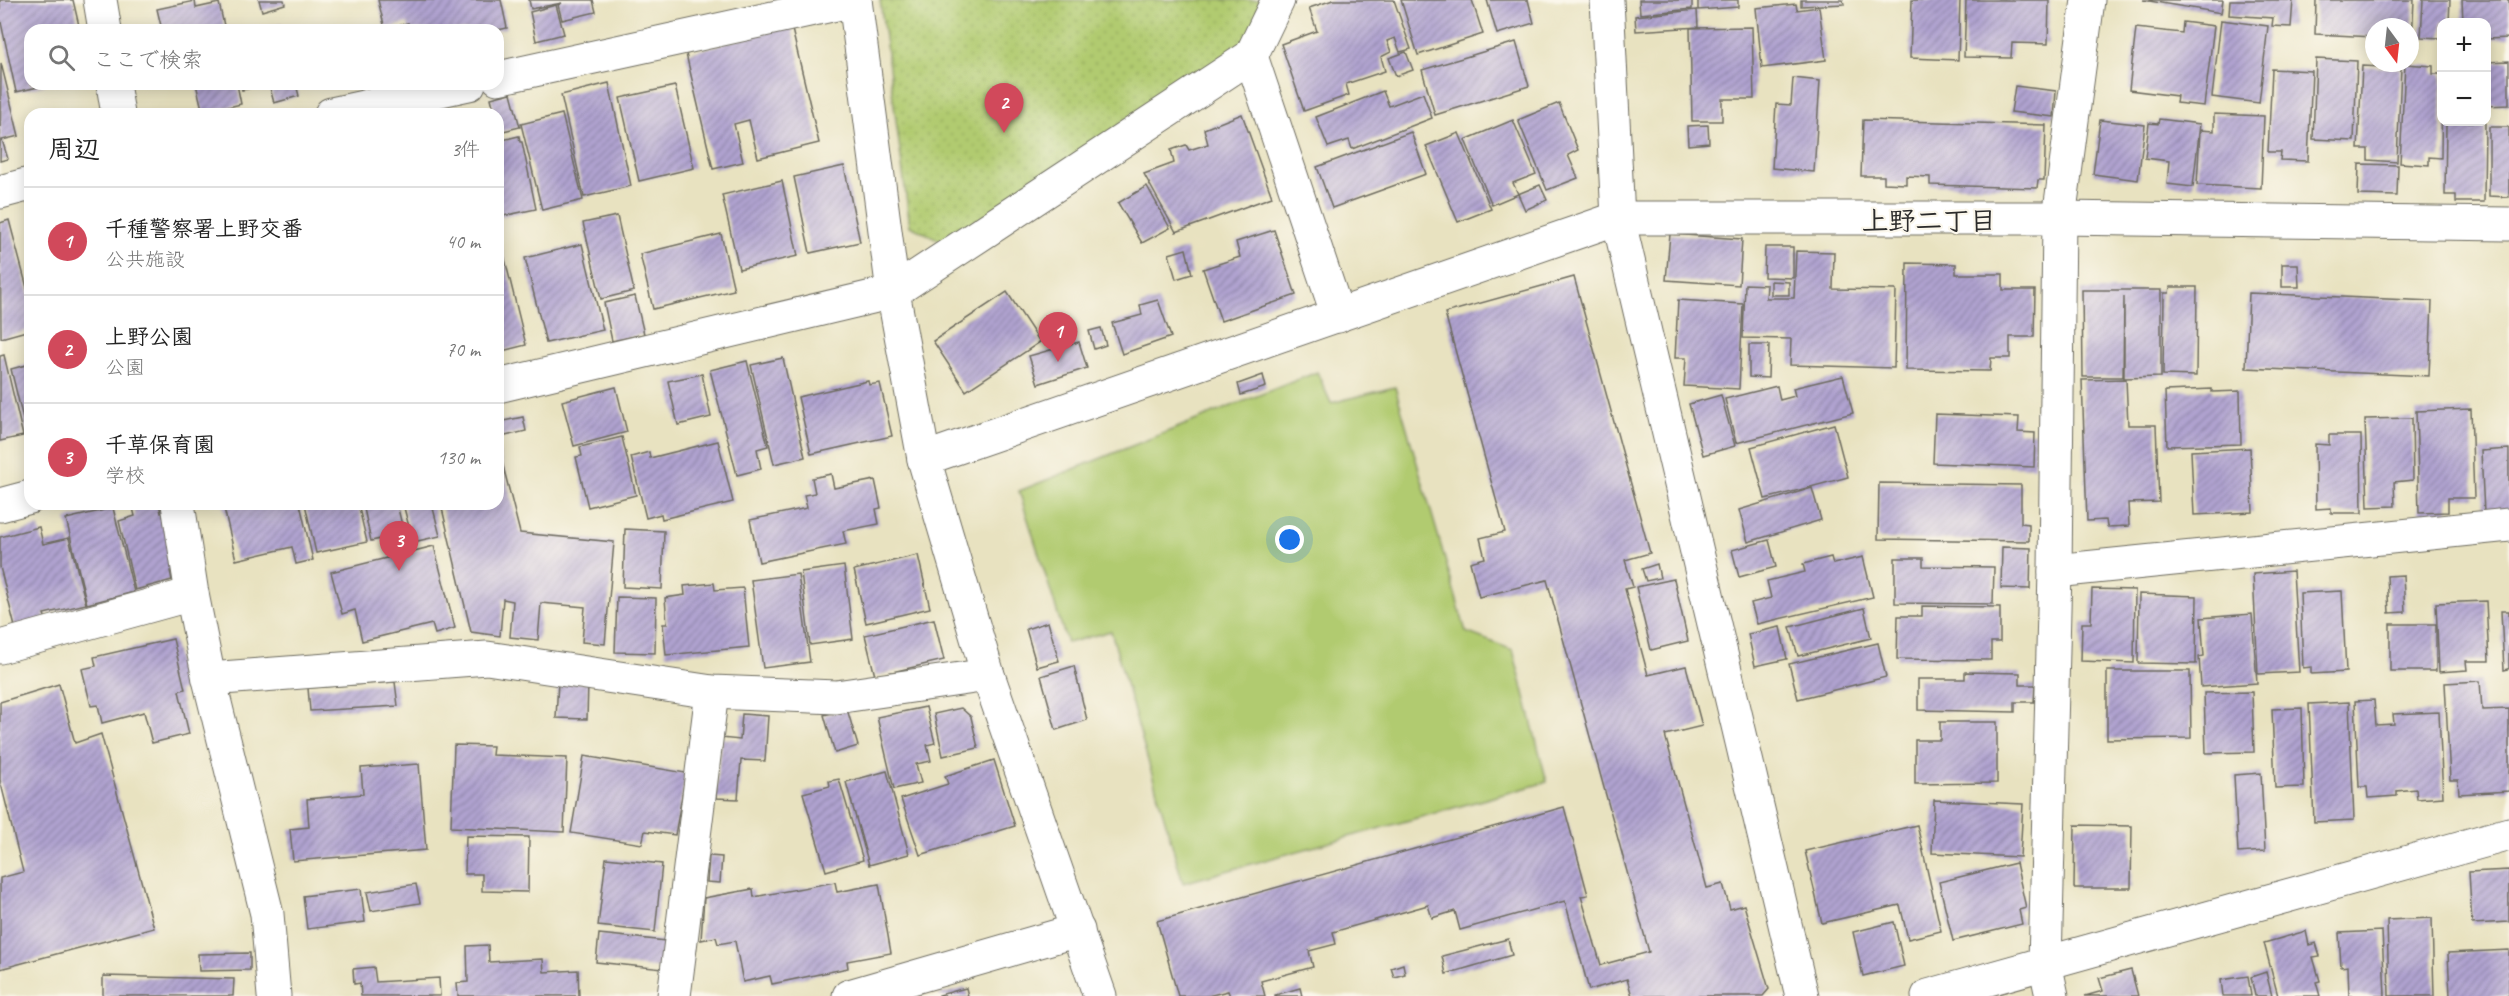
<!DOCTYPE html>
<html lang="ja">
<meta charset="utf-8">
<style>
:root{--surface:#fff;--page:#f2f2f2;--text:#222;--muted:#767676;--line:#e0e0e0;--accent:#d1495b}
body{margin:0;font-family:Caveat,"Klee One",sans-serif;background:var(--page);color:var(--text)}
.controls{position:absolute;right:18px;top:18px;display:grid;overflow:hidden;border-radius:12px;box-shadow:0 3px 15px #0003}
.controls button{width:54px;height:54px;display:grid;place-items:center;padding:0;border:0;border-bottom:2px solid var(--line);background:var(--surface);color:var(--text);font:30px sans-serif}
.compass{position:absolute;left:2365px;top:18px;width:54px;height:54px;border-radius:50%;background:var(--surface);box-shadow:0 3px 15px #0003;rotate:165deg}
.you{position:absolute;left:1290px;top:540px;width:21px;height:21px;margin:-15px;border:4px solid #fff;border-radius:50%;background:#1a73e8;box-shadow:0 0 0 9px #1a73e833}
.badge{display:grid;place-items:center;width:39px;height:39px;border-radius:50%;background:var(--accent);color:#fff;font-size:20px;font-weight:700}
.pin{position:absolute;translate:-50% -50px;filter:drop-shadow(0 2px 3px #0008)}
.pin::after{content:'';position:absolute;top:32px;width:21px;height:18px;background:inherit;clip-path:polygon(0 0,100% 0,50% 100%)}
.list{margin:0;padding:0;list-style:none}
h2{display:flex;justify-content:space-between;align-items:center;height:78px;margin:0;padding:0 24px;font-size:26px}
h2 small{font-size:20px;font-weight:400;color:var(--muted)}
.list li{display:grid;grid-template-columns:39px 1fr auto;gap:18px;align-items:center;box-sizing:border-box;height:108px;padding:0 24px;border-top:2px solid var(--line)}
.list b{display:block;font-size:22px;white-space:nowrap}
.list p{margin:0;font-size:20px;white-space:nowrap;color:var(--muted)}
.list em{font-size:20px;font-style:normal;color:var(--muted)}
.icon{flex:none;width:33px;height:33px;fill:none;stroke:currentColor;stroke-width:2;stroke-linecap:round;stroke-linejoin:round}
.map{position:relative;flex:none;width:2509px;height:996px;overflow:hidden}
.search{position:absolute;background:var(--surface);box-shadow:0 3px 15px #0003;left:24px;top:24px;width:480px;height:66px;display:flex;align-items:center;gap:15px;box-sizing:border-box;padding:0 21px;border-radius:18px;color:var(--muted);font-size:22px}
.panel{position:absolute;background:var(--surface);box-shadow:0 3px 15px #0003;left:24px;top:108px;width:480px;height:402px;border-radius:18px}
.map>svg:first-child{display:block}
</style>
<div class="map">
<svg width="2509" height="996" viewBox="0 0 2509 996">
<defs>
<pattern id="green-dots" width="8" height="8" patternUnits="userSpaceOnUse" patternTransform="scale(1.5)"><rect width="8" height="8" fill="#b1cb70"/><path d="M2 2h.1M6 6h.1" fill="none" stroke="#98ae61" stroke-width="1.8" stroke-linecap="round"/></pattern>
<pattern id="building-hatch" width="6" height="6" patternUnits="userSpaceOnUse" patternTransform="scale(1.5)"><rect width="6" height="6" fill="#b0a3d0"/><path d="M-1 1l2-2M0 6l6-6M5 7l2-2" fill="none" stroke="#8f85a9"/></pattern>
</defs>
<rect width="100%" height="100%" fill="#fbf7ec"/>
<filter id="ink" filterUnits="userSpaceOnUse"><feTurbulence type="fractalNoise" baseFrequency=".0167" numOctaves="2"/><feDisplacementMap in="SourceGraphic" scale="12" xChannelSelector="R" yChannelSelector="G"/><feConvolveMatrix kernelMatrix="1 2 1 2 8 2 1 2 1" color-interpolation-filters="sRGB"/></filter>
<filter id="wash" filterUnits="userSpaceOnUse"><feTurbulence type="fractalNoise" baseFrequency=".008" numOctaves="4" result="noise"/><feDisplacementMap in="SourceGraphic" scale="24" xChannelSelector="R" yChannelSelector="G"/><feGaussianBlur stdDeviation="1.35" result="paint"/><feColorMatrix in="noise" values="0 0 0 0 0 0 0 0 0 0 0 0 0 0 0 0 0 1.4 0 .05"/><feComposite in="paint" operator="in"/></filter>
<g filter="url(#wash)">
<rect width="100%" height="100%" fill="#e8e2c0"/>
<path fill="url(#green-dots)" stroke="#6e7b4e" stroke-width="1.5" d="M880,0H1266L1249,40L946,243L910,226Z"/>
<path fill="#b1cb70" stroke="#6e7b4e" stroke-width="1.5" d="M1317,372L1331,403L1395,387L1466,632L1513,650L1547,782L1183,883L1111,631L1067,643L1019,491Z"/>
<g id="blocks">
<g fill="url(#building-hatch)">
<path d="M0,0H73L80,30H30V84L47,85L16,92L0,18Z"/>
<path d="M259,0H284L285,4L262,11Z"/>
<path d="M378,0H501L507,28L498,30H409L408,23L385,29Z"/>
<path d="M529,0H593L596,12L562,20L558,5L562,3L531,9Z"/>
<path d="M1333,0H1394L1411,49L1400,52L1395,38L1387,41L1391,52L1381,57L1385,71L1346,84L1349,95L1304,111L1281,44L1317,31L1309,8Z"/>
<path d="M1401,0H1472L1483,34L1418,55Z"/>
<path d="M1487,0H1528L1534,23L1497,34Z"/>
<path d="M1639,0H1692V9L1640,14Z"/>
<path d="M1698,0H1738V7L1698,10Z"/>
<path d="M1801,0H1843L1844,4L1801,6Z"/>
<path d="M1912,0H1960L1958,60L1910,58Z"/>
<path d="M1966,0H2049L2048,44L2012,43L2011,58L1964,57Z"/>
<path d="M2143,0H2223L2221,13Z"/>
<path d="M2230,0H2293L2291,27L2272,26L2273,18L2229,15Z"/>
<path d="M2316,0H2414L2412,41H2410V27H2374V37L2315,34Z"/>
<path d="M2423,0H2450L2449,22H2442V38L2421,37Z"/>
<path d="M2462,0H2509V38L2486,39V22H2463Z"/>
<path d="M195,1L196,8L219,3L225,30H162L157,9Z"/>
<path d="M1796,4L1797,10L1819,7L1826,60L1762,68L1756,8Z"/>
<path d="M556,5L564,34L536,41L530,12Z"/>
<path d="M1697,10L1698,27L1636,31L1635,16Z"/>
<path d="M2221,20L2268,26L2259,103L2212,97Z"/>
<path d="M2183,22L2214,26L2204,106L2176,103L2177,96L2129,90L2136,28L2182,33Z"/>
<path d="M281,24L283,30H259V29Z"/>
<path d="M791,25L819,143L758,158L749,120L734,124L743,162L713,169L686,54Z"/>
<path d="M1752,27L1754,99H1722V121H1692L1690,28Z"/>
<path d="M1516,42L1529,86L1435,115L1422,70Z"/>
<path d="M1406,52L1413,70L1396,76L1389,58Z"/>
<path d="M2316,59L2357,61L2354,141L2313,139Z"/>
<path d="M2509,61V105L2486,106V62Z"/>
<path d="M1,63L19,136L2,140L8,159L0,161Z"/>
<path d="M2405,64L2433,66V74H2442L2441,158L2429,157V165L2400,163Z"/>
<path d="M2362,66L2401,68L2397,162L2368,160V149H2358Z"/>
<path d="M2272,69L2312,71L2308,161L2280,160L2281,152H2268Z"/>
<path d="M1793,78L1820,81L1814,172L1772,168L1776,104L1791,105Z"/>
<path d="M609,83L631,186L584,197L561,95Z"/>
<path d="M196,84H237L241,104L203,113Z"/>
<path d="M241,84H264V85L242,90Z"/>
<path d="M269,84H296L299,96L274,103Z"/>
<path d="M675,86L694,168L639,181L620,98Z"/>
<path d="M2015,86L2056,91L2054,117L2011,112Z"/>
<path d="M1383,91L1389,106L1423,93L1432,118L1352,149L1349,140L1328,147L1316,117Z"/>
<path d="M511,93L520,127L499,132L498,114H495L491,98Z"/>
<path d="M1559,103L1578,150L1568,155L1578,178L1547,190L1518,120Z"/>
<path d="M562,114L583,200L542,210L521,124Z"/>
<path d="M1242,114L1272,197L1176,232L1144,174L1174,163L1171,150L1186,145L1189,150L1208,144L1204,129Z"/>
<path d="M2214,114L2264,116L2261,188L2197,185L2200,130L2214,131Z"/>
<path d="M2159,119L2200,124L2193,187L2167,184L2169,161L2145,158L2149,123L2158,124Z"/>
<path d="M1513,120L1536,174L1513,183L1518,194L1540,185L1547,200L1525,210L1518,194L1492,205L1465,140Z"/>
<path d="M1863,120L2046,125L2044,180H2038L2037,188L1930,185V177L1906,176V184L1884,183V176H1861Z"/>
<path d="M2100,120L2145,125L2138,180L2093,174Z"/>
<path d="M2454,122H2485L2484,202H2456V195H2445L2446,124H2454Z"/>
<path d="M1708,125L1709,143L1688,145L1687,126Z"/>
<path d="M2489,127H2509V197L2489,196Z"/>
<path d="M1411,132L1426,174L1332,208L1317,167Z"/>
<path d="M1459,133L1491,209L1458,222L1426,146Z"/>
<path d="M519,136L520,142H522L536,209L498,217V141Z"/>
<path d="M2359,164L2398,165L2397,196L2358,195Z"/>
<path d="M844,166L860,242L810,253L794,177Z"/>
<path d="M782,181L798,256L739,269L722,195Z"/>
<path d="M1147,186L1170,228L1142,243L1118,203Z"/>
<path d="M617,216L634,291L601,299L583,223Z"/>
<path d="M9,220L30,299V330L1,338L0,223Z"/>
<path d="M1274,230L1296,295L1221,321L1203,269L1240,257L1236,242Z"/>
<path d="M498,231L526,345L498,352Z"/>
<path d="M721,234L734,290L653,309L640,254Z"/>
<path d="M1670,234L1742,239L1739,285L1666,280Z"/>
<path d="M582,244L603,330L546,343L525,258Z"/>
<path d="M1765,247H1793V278L1764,277Z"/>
<path d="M1186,249L1192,274L1176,279L1169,254Z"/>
<path d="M1796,251L1834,252L1833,289L1896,290L1894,368L1790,365L1791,339L1743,338L1745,284L1767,285L1766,298H1794Z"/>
<path d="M1907,263L1956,264V274H2003V290H2035L2034,337H2010V358H1991L1990,371L1906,370Z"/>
<path d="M2282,264H2298L2299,287H2282Z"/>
<path d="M1574,277L1650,553L1625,560L1633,587L1625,589L1648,675L1686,666L1702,726L1665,735L1707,888L1723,884L1730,909L1744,905L1769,989L1763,996H1632L1627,979L1589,990L1565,901L1460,930L1455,911L1432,918L1428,905L1333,932L1336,944L1309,951L1313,967L1261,981L1265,996H1230L1228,991L1208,996H1178L1157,921L1564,807L1588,895L1581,896L1601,965L1649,952L1547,580L1479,597L1470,562L1485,558L1480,538L1505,532L1445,313Z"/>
<path d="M1771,281L1789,282V295H1771Z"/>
<path d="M2170,287H2197L2196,376L2163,375L2164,293H2169Z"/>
<path d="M2082,290H2161V377L2124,378V297L2123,377H2083Z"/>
<path d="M1007,292L1040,342L966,391L933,341Z"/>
<path d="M2249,293L2432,301L2429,376L2246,368Z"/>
<path d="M635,296L644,334L612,341L604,303Z"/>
<path d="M1158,300L1171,337L1122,354L1112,323L1142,315L1140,305Z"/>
<path d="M1678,300L1743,304L1739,389L1684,386L1686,358H1675Z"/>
<path d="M1101,328L1106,345L1094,349L1089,331Z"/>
<path d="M1079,342L1087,368L1038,384L1029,356Z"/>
<path d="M1749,345H1769L1768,378L1749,377Z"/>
<path d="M4,355L23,436L0,441V356Z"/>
<path d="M783,358L805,457L774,464L751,365Z"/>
<path d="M747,361L768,446L757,449L761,469L737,475L710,370Z"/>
<path d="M30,364V444H29L11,369Z"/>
<path d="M702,374L711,417L678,425L668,381Z"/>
<path d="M1263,375L1266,387L1241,395L1238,384Z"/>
<path d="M1843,376L1853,413L1736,443L1725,399L1777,386L1780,400L1795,396L1793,388Z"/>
<path d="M2126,379L2128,425H2156L2159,502L2128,503L2129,526L2107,527L2106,520L2087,521L2082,380Z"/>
<path d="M868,381L869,385L880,383L892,436L811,454L798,397Z"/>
<path d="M616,387L627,432L574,446L562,401Z"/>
<path d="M2212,389V392L2240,391L2241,444L2167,446L2165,391Z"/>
<path d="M1721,395L1735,446L1703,455L1689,404Z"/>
<path d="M2471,409L2474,498H2448V512L2419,513L2416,411Z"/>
<path d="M1935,414L2019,417L2018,432L2035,433L2034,467L1933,463Z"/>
<path d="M523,417L526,431L501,437L498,422Z"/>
<path d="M2412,418L2413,480L2394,482L2395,506L2368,507L2365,419Z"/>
<path d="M1834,424L1848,477L1765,499L1751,447Z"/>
<path d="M2329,435H2361L2362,513H2331V508L2316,509L2315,444L2329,445Z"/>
<path d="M622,437L636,495L588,507L576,457L582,456L580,447Z"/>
<path d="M718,441L733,502L662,519L661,514L646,518L631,457L649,452L650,458Z"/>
<path d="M498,446L520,533L614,542L605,644L582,642L585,607L541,603L538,640L510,637L513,601L503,599L500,636L471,632L441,504H498Z"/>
<path d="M2250,448L2253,512L2194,515L2191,451Z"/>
<path d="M2509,449V512L2484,513L2481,451Z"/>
<path d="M831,474L834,488L875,480L881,508L876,509L879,524L843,531L846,544L759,562L750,520L807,508L804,495L815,493L812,478Z"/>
<path d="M1879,483L2021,485V523L2029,524V541L1878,539Z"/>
<path d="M1812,488L1821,520L1748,542L1739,510Z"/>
<path d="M132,504H159L161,513L167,511L181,569L170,571L172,580L135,590L119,521L135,516Z"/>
<path d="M223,504H300L313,560L296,564L292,547L236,560Z"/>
<path d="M305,504H358L367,542L316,553Z"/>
<path d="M363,504H397L404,534L371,541Z"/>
<path d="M403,504H432L440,536L413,542Z"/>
<path d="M113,508L134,592L87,604L66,519Z"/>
<path d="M39,527L43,544L69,538L86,604L44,614L46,620L15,627L0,567V537Z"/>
<path d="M625,529L664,531L662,589L623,587Z"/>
<path d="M1769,540L1776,567L1739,577L1732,550Z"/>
<path d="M434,546L455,628L435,634L432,624L362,641L355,610L342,614L331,572Z"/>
<path d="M2002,547L2031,548L2030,589L2001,588Z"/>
<path d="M918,555L930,608L866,623L854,570Z"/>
<path d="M1831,557L1833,564L1863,557L1873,597L1757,624L1751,603L1771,598L1767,581L1805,572L1803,564Z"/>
<path d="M1895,558H1923V566L1994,567L1993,604L1895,603Z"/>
<path d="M1657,564L1660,578L1646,581L1642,569Z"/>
<path d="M844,566L853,639L810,645L801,572Z"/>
<path d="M2293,571L2299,672L2258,674L2253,574Z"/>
<path d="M798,574L810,662L763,668L751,580Z"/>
<path d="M2403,575L2405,612L2389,613L2387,576Z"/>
<path d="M1674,579L1688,641L1651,650L1636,587Z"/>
<path d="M714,583L715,590L743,588L749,647L666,655L663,624H667L665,598L685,595L684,586Z"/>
<path d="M2092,589L2135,590L2134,663L2081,661L2082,623H2091Z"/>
<path d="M2342,591L2346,672L2311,674V667L2303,668L2300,593Z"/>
<path d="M2139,594L2197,596L2196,664L2138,663Z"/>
<path d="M617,597L656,598L655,653L615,652Z"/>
<path d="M2486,601L2489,661H2466L2467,670L2439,672L2436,603Z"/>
<path d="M1922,606L2000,607V642H1991V660L1897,659L1898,616H1922Z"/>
<path d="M1864,608L1871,638L1798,656L1790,627Z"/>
<path d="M2501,611H2509V669L2504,670Z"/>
<path d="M2252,614L2257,683L2201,687L2199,657L2204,656L2201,618Z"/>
<path d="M934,619L944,660L875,676L865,635Z"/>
<path d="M1048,622L1059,661L1037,667L1026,629Z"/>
<rect x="2390" y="624" width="46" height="47"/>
<path d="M1780,627L1787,659L1755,666L1748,634Z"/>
<path d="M173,639L185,689L179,691L189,734L152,743L144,712L102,723L98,705L91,706L82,669L96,666L94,657Z"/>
<path d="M1878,643L1886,677L1798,699L1789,664Z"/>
<path d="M1074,666L1087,720L1056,730L1041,676Z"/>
<path d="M2107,671H2190L2191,738L2107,739Z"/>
<path d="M1965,672L2020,673V685H2035L2034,702H2015V712L1918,710V679H1965Z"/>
<path d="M558,681L588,683L587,719L556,718Z"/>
<path d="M2480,681L2482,710L2509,709V791L2459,794L2458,780H2450L2445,683Z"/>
<path d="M395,682L398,706L310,711L308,688Z"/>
<path d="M59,684L75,743L101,734L154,928L0,969V878L23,872L0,780V702Z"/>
<path d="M2252,692L2254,752L2206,753L2204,693Z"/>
<path d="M2374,700L2376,725L2394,724L2393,714L2439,712L2443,797L2417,799L2416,789L2397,791V796L2368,798L2367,787H2359L2355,701Z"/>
<path d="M2349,702L2354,820L2314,822L2309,704Z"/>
<path d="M926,707L935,743L927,745L931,761L916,764L921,783L894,789L877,717Z"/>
<path d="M961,708L971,717L978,748L943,756L934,714Z"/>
<path d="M2302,708L2304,787L2275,788L2272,709Z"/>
<path d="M847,709L858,746L835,753L824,715Z"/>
<path d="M742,714L768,716L765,761L741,760L738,799L716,798L721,738L740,740Z"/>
<path d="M1940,722H1997V783L1915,784V740H1940Z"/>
<path d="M454,745L493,746L492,755L567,758L564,832L451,827Z"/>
<path d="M584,756L686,773L675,835L645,831L642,844L571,833Z"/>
<path d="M994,760L1015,826L920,855L901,799L948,784L945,776Z"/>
<path d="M419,764L426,850L293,861L290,829L309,827L307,799L363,794L361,768Z"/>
<path d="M887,771L909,854L869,865L846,782Z"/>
<path d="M2261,773L2265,851L2238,853L2234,775Z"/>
<path d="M839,779L863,860L826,871L803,793L830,786L829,781Z"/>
<path d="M1934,800L2023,804L2020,857L1932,853Z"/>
<path d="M1917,825L1941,931L1908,939L1900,905L1822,923L1805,851Z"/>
<path d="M2075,825L2132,826L2131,888H2074Z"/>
<path d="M466,836L529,837L528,892L482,891V874H465Z"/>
<path d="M709,856L722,857L720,883L707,882Z"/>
<path d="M606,858L662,864L655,932L598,926Z"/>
<path d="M2016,863L2026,908L2019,910L2022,924L1953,941L1939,882Z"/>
<path d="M2509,870V922L2472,924L2469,872Z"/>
<path d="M835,882L837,892L879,884L891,953L847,961L848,968L772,984L770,976L743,982L735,941L718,944L716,937L701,940L704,898L753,889L754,897Z"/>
<path d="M416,884L420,903L371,911L367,892Z"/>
<path d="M361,889L365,922L307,929L303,896Z"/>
<path d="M2432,918L2434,996H2389L2387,920Z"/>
<path d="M1894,922L1904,966L1863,976L1853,932Z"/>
<path d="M2306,931L2309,945L2316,943L2320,956L2313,957L2320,981L2316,982L2320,996H2278L2264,943Z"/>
<path d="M2382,931L2385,996H2349L2348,966L2341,967L2339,933Z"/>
<path d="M599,934L666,941L663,969L596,962Z"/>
<path d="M1508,939L1512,955L1446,974L1442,956Z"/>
<path d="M488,945L489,962L543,959L544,972L578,970L579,996H458L457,983L468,982L467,946Z"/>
<path d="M2509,950V996H2450L2448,953Z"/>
<path d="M250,953V970L199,971L198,954Z"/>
<path d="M1403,964L1405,974L1394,977L1391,968Z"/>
<path d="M374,967L376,982L439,978L440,996H361L360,983L354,984L353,969Z"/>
<path d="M2131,970L2138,996H2085L2103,991L2099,978Z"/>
<path d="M2266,972L2272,996H2255L2251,977Z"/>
<path d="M103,976L234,979L233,996H103Z"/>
<path d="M2248,976L2251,996H2223L2221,980Z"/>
<path d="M966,988L968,996H939V995Z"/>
<path d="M1300,988L1302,996H1275V995Z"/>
</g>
</g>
</g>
<g filter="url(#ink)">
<use href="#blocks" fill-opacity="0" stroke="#6d6b5f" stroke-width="1.5"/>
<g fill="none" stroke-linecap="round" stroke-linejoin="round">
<defs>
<g id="minor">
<path d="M100,0L105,30"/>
<path d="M1607,0L1618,218L1802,996"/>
<path d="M1251,56L1338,316"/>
<path d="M498,78L855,0"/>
<path d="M113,84L118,114"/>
<path d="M331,114L469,84"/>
<path d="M0,192L30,184"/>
<path d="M498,386L893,292L1251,56L1278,0"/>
<path d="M924,459L1618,218H2059L2509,224"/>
<path d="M178,504L192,594L209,679L267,914L274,996"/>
<path d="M0,505L30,497"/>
<path d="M2055,571L2509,525"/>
<path d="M0,647L192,594"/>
<path d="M209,679L487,658L712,692L836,697L988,675"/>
<path d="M674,996L712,692"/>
<path d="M849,996L1078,930"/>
<path d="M1928,996L2509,834"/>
<path d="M2052,996L2045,963L2055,571L2059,218L2088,0"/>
</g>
<path id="tertiary" d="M855,0L893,292L924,459L988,675L1100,996"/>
</defs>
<use href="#minor" stroke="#6d6b5f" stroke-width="35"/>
<use href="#tertiary" stroke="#6d6b5f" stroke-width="35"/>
<use href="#minor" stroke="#fff" stroke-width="33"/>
<use href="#tertiary" stroke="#fff" stroke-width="33"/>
</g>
</g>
<g text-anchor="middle" stroke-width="4.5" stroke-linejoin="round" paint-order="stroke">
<g font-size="27" font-weight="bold" fill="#2b2b2b" stroke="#fbf7ec">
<text x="1929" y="230">上野二丁目</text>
</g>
</g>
</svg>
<div class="controls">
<button>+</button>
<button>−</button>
</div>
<svg class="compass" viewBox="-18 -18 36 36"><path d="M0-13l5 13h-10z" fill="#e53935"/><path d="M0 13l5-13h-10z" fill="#767676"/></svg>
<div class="you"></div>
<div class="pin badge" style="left:1058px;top:362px">1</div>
<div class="pin badge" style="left:1004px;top:133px">2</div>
<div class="pin badge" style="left:399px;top:571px">3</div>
<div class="search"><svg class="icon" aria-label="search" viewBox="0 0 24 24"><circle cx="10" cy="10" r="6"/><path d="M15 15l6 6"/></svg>ここで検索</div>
<section class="panel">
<h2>周辺<small>3件</small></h2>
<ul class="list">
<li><span class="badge">1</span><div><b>千種警察署上野交番</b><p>公共施設</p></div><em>40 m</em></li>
<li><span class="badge">2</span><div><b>上野公園</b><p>公園</p></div><em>70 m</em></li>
<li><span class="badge">3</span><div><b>千草保育園</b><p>学校</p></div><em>130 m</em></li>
</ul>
</section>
</div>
